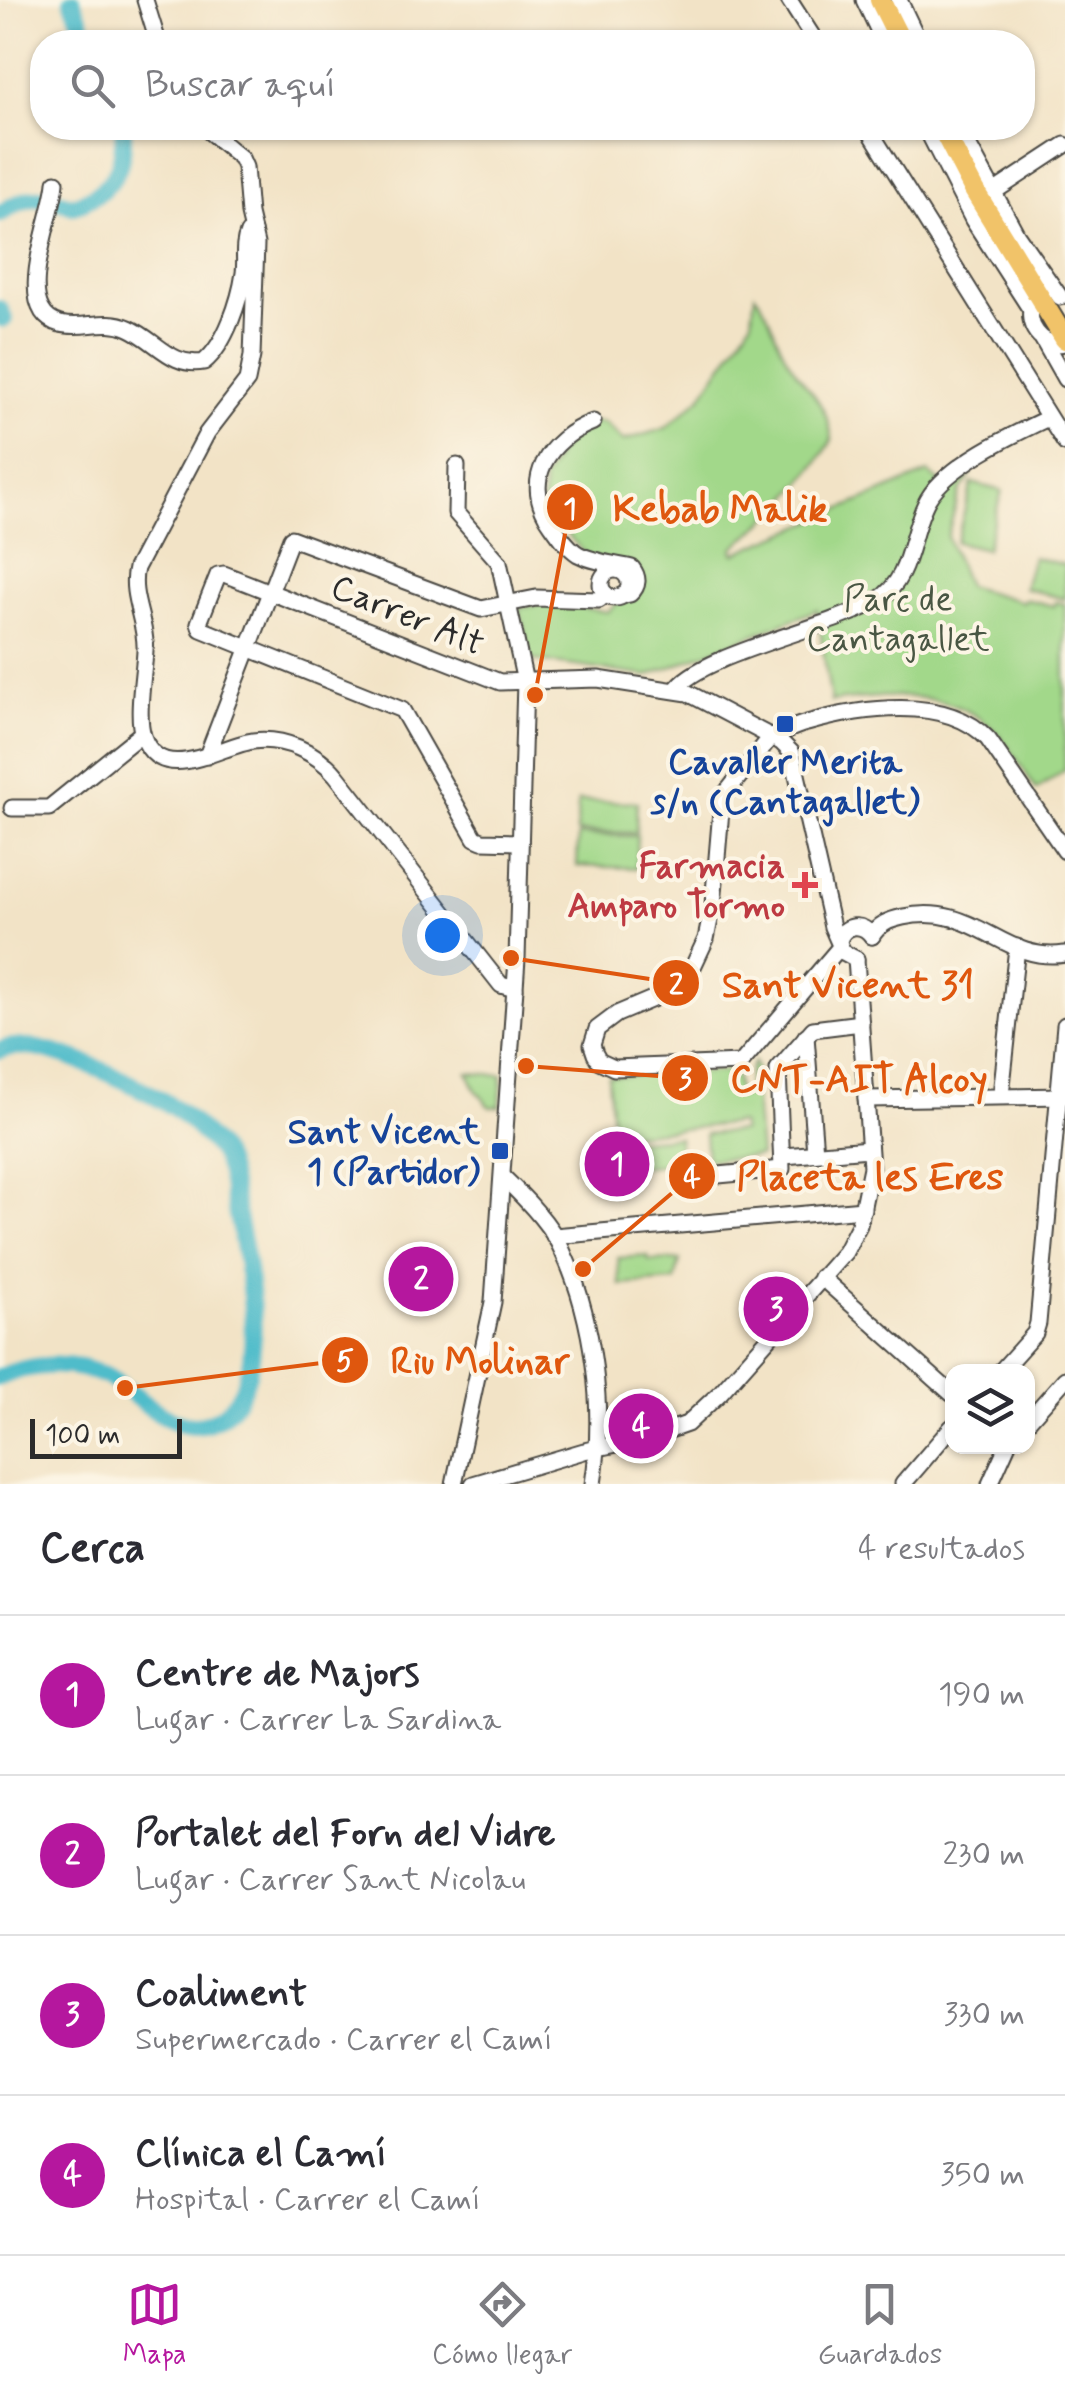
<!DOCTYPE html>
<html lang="es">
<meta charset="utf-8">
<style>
:root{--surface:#fff;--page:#f2f2f3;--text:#2b2b33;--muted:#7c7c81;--line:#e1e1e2;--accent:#b5179e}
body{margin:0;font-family:Mynerve,sans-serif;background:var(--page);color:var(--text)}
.controls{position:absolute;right:30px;bottom:30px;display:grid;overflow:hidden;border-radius:20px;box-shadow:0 2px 8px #0004}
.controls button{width:90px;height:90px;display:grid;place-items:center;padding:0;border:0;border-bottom:2px solid var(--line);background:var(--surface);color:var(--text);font:50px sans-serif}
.scale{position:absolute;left:30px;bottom:25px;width:152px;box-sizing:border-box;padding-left:10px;border:5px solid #2b2b2b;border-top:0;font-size:28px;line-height:35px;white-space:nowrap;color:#2b2b2b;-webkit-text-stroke:8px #fcf5e5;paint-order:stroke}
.you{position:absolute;left:442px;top:935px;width:35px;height:35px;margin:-25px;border:8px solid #fff;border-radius:50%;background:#1a73e8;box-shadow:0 0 0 15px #1a73e833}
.badge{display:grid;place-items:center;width:65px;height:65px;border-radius:50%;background:var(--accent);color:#fff;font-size:32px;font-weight:700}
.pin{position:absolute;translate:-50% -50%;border:5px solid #fff;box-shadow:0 2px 10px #0006}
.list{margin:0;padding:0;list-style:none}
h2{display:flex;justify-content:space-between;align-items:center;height:130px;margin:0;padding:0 40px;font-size:42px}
h2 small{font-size:32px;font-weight:400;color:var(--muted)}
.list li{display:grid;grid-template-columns:65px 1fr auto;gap:30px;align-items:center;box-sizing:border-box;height:160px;padding:0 40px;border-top:2px solid var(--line)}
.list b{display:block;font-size:38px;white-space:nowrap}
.list p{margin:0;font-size:32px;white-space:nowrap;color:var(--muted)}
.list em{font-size:32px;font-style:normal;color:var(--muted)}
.icon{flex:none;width:55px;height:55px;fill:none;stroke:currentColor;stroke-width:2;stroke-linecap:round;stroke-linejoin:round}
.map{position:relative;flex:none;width:1065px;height:1484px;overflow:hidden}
.search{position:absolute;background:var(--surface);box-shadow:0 2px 8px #0004;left:30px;right:30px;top:30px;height:110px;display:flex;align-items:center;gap:25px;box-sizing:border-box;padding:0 35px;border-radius:40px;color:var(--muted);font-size:38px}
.sheet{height:770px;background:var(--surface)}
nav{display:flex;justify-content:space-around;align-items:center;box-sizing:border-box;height:140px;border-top:2px solid var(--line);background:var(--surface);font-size:28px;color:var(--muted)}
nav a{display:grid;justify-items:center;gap:5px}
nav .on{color:var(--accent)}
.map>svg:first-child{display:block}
</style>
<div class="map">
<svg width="1065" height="1484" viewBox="0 0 1065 1484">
<rect width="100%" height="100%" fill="#fcf5e5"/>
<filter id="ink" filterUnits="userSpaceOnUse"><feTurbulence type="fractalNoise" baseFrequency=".01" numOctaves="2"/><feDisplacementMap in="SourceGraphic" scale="20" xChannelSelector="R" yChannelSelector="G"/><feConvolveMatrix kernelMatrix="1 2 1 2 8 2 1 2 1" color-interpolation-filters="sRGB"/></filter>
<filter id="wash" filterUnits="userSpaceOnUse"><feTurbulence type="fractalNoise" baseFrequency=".0048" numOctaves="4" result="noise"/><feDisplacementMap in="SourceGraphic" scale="40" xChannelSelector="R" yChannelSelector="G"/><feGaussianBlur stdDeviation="2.25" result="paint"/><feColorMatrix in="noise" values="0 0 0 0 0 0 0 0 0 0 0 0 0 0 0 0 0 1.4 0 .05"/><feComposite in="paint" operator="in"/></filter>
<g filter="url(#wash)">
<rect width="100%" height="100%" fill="#f2e3c6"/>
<g fill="#a2d88a" stroke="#66825a" stroke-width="2.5">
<path d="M755,294C769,310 773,332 783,351C800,385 827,397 832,440C807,482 771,518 733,548L734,554L928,473L948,488L972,473L960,491L947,537L967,586L1023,602L1024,599L1054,606L1055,602L1065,604V770L1036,790C1024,771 1012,748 996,732C953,688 886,694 831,702L817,610L648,676L531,660L519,608L549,603L608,612L632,589V575L593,563L543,507V481L566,439L593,422L604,423L623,441L666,428L701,397L746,330L752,319Z"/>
<path d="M972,483L1002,491L986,549L956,542Z"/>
<path d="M1033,557L1065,565V599L1024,588Z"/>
<path d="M578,801L637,802L636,833L577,832Z"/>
<path d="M578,835L637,836L636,868L577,866Z"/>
<path d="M754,1062L758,1073L753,1074L760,1156L707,1160L705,1134L742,1131L740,1123L613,1136L608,1076L735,1071L738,1095H746L750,1069Z"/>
<path d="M468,1073L502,1075L500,1106L490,1107L476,1090Z"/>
<path d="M678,1137L680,1163L629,1168L626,1141Z"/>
<path d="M648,1256L649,1261L680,1260L675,1281L620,1285L618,1258Z"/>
</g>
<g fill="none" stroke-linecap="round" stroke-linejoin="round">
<g stroke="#4fbcca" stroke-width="18">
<path d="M72,0L89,42"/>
<path d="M0,214C29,194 40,194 73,206C113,191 125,169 123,128"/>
<path d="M0,309L4,319"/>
<path d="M0,1050C37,1033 136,1085 170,1105C183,1113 211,1140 220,1152C230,1167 232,1193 236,1211C247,1263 273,1376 224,1414C179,1449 139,1391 103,1375C71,1361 32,1363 0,1377"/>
</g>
</g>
</g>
<g filter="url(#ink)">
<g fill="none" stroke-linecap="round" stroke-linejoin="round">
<defs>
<g id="minor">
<path d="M145,0L158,42"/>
<path d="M789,0L816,42"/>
<path d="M864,0L884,42"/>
<path d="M899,0L919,42"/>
<path d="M205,128L241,158L245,167L249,214L256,244L252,356L247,381L207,433L136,568C129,596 147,622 145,651C144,673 136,715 143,736C161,788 221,745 253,741C283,737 317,752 336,775L501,985L515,989"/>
<path d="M868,128L1065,443"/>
<path d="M926,128L973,220L1029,307"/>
<path d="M959,128L1017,235L1060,297"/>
<path d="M56,182C54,216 10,311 60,324C84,330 105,317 129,328C156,340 172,368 204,362C226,344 240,300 244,273C246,259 242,247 248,233L253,231"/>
<path d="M992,193L1065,145"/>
<path d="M1033,302C1024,324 1041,348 1065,343"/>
<path d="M1043,340L1065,379"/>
<path d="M593,422C548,439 520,482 552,525C559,535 568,548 578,554C593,562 615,564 632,568C639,577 639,586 630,594L620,596"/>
<circle cx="615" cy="584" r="14"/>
<path d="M676,690C696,655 838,626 878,600C913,578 909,532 928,499C948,465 1012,435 1048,418"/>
<path d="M770,738L722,798L713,905L706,939L691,971L669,992L617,1014L597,1029L592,1045L595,1054L599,1061L614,1068L741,1063L840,947"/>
<path d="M770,738C782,733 794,726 807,723C860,708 946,694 988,739L1065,851"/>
<path d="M207,756L291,538L481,609L536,598L599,600L606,594"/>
<path d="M12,808H49L142,733"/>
<path d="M520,842L482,841L475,838L402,710L201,629L199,623L218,575L224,574L500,682L598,679L688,693L781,742L792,753L832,927L843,952L856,959"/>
<path d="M872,936C879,924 889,920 903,917C976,901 1002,964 1065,954"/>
<path d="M839,940C845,924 862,922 872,936"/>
<path d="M806,1036L815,1153"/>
<path d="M1001,1095L1017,947"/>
<path d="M866,1099L1065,1096"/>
<path d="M784,1156L869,1149"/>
<path d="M697,1174L708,1176L782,1169L778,1069L813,1029L861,1023"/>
<path d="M504,1178C524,1197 551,1224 562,1250C594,1318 605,1410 593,1484"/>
<path d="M554,1236L863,1209"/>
<path d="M821,1277L952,1394"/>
<path d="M1000,1372L1035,1333L1038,1323L1065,1025"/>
<path d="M1028,1421L1065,1379"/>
<path d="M454,1484L493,1302L517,959L525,682L499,562L456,513L457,466"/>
<path d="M473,1484L584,1451L650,1437L687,1424L720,1393L845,1252L859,1225L871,1167L856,959"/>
<path d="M903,1484L952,1427"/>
<path d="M990,1484L1007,1446"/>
</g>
<g id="major">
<path d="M880,0L901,42"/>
<path d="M942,128L974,190L1065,339"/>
</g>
</defs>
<use href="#minor" stroke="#494742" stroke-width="19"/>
<use href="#major" stroke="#494742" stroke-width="24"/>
<use href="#minor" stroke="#fff" stroke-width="15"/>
<use href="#major" stroke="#f1c369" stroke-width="20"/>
</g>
</g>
<g fill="#1a4fb4" stroke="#fcf5e5" stroke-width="4">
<rect x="775" y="714" width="20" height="20" rx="5"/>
<rect x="490" y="1141" width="20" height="20" rx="5"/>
</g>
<path fill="#e0444e" stroke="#fcf5e5" stroke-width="4" d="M800 870h10v10h10v10h-10v10h-10v-10h-10v-10h10z"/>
<g text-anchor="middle" stroke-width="8" stroke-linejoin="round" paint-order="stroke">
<g font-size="35" fill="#495643" stroke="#fcf5e5">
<text x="898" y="610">Parc de<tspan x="898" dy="40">Cantagallet</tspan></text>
</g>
<g font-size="35" fill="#2b2b2b" stroke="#fcf5e5">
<text transform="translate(408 614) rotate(22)" y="12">Carrer Alt</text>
</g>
<g font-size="35" font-weight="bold" fill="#164399" stroke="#fcf5e5">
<text x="785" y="773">Cavaller Merita<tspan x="785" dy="40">s/n (Cantagallet)</tspan></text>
<text x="480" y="1143" text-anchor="end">Sant Vicent<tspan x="480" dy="40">1 (Partidor)</tspan></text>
</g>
<g font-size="35" font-weight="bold" fill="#be3a42" stroke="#fcf5e5" text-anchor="end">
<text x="785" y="877">Farmacia<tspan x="785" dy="40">Amparo Tormo</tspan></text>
</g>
</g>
<path fill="none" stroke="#df570e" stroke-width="4" d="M535 695L570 507M511 958L676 983M526 1066L685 1078M583 1269L692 1176M125 1388L345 1360"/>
<g fill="#df570e" stroke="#fcf5e5" stroke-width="4">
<circle cx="535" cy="695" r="10"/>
<circle cx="511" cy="958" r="10"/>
<circle cx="526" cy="1066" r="10"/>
<circle cx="583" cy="1269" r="10"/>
<circle cx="125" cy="1388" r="10"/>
<circle cx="570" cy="507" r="25"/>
<circle cx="676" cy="983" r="25"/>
<circle cx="685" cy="1078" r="25"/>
<circle cx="692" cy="1176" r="25"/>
<circle cx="345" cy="1360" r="25"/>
</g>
<g font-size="30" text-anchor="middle" font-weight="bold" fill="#fff">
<text x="570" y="518">1</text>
<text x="676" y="994">2</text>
<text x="685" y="1088">3</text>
<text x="692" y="1186">4</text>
<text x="345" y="1370">5</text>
</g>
<g font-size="38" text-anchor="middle" font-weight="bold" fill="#df570e" stroke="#fcf5e5" stroke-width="8" stroke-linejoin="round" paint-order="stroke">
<text x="720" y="521">Kebab Malik</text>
<text x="848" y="997">Sant Vicent 31</text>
<text x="859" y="1091">CNT-AIT Alcoy</text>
<text x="870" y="1189">Placeta les Eres</text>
<text x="480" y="1373">Riu Molinar</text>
</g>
</svg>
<div class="controls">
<button><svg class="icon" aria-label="layers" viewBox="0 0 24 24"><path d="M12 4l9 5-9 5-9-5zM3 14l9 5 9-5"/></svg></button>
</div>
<div class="scale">100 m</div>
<div class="you"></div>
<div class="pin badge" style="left:617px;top:1164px">1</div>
<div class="pin badge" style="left:421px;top:1279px">2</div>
<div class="pin badge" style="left:776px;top:1309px">3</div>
<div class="pin badge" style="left:641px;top:1426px">4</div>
<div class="search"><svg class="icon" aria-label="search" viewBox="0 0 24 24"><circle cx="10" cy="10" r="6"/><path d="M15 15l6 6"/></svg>Buscar aquí</div>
</div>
<section class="sheet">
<h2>Cerca<small>4 resultados</small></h2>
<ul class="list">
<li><span class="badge">1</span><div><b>Centre de Majors</b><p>Lugar · Carrer La Sardina</p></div><em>190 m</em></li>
<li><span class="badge">2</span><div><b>Portalet del Forn del Vidre</b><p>Lugar · Carrer Sant Nicolau</p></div><em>230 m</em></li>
<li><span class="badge">3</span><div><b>Coaliment</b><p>Supermercado · Carrer el Camí</p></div><em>330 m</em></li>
<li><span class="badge">4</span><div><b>Clínica el Camí</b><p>Hospital · Carrer el Camí</p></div><em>350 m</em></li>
</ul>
</section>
<nav>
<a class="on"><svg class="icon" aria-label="map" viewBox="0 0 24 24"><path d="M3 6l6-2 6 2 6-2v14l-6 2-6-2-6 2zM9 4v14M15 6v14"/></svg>Mapa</a>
<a><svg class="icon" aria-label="directions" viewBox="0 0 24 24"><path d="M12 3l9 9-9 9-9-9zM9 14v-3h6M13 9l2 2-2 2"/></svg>Cómo llegar</a>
<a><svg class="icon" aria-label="saved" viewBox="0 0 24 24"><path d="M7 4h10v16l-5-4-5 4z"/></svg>Guardados</a>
</nav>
